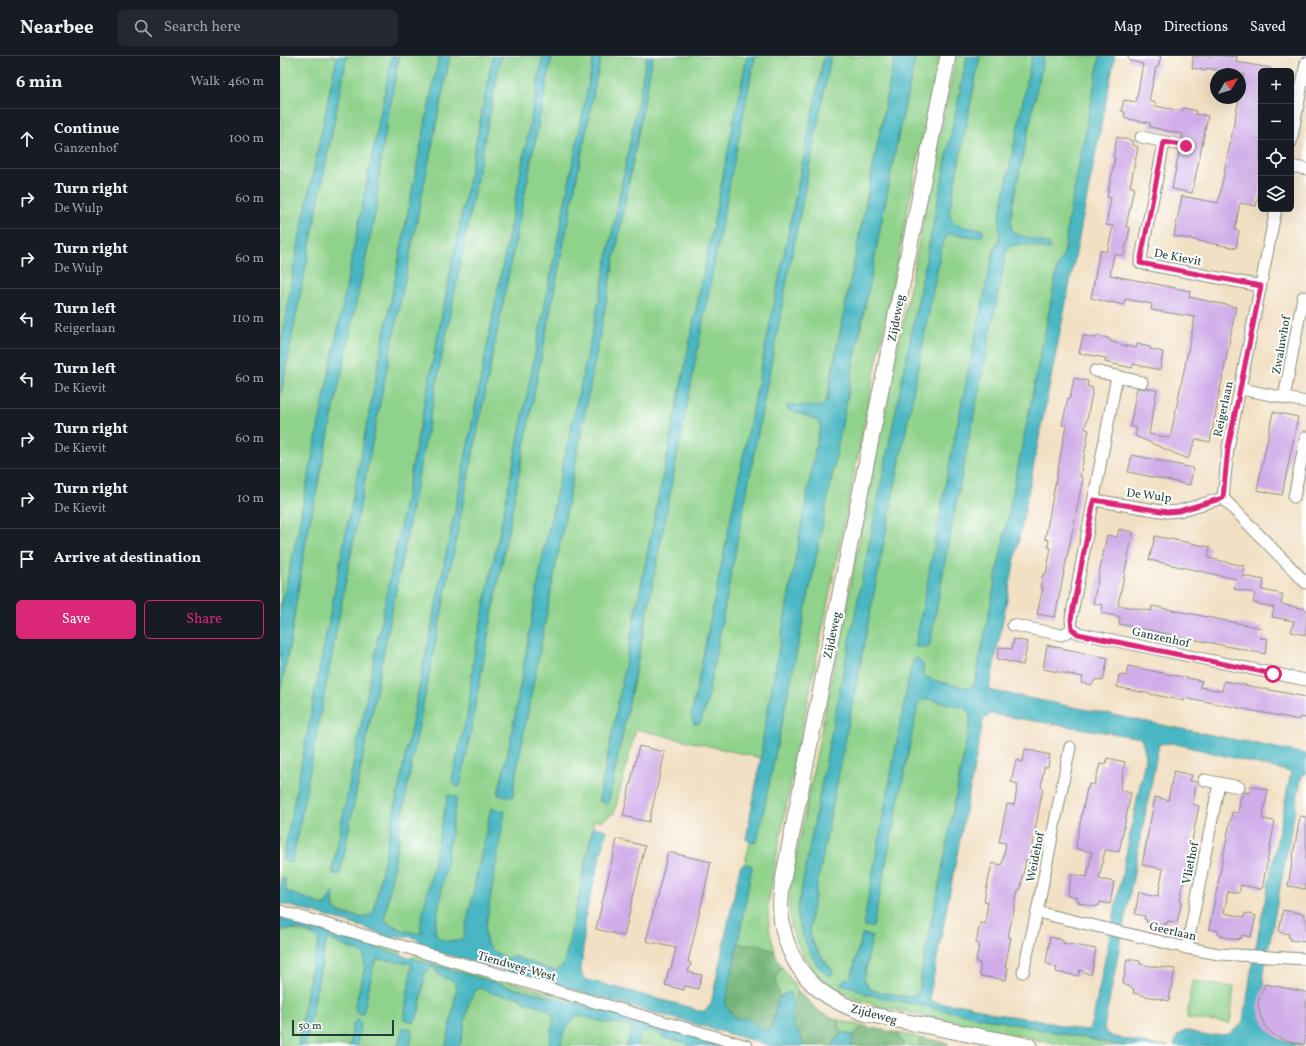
<!DOCTYPE html>
<meta charset="utf-8">
<style>
:root{--surface:#171b24;--page:#242831;--text:#f1f3f6;--muted:#9ea1a6;--line:#363941;--accent:#db2777}
body{margin:0;font-family:Vollkorn,serif;background:var(--page);color:var(--text)}
.controls{position:absolute;right:12px;top:12px;display:grid;overflow:hidden;border-radius:6px;box-shadow:0 4px 16px #0002}
.controls button{width:36px;height:36px;display:grid;place-items:center;padding:0;border:0;border-bottom:1px solid var(--line);background:var(--surface);color:var(--text);font:20px sans-serif}
.compass{position:absolute;left:930px;top:12px;width:36px;height:36px;border-radius:50%;background:var(--surface);box-shadow:0 4px 16px #0002;rotate:52deg}
.scale{position:absolute;left:12px;bottom:10px;width:102px;box-sizing:border-box;padding-left:4px;border:2px solid #1f3d34;border-top:0;font-size:11px;line-height:14px;white-space:nowrap;color:#1f3d34;-webkit-text-stroke:3px #fff;paint-order:stroke}
.stop{position:absolute;width:12px;height:12px;margin:-9px;border:3px solid #db2777;border-radius:50%;background:#fff}
.stop.end{background:#db2777;border-color:#fff;box-shadow:0 1px 4px #0008}
.list{margin:0;padding:0;list-style:none}
h2{display:flex;justify-content:space-between;align-items:center;height:52px;margin:0;padding:0 16px;font-size:17px}
h2 small{font-size:13px;font-weight:400;color:var(--muted)}
.list li{display:grid;grid-template-columns:26px 1fr auto;gap:12px;align-items:center;box-sizing:border-box;height:60px;padding:0 16px;border-top:1px solid var(--line)}
.list b{display:block;font-size:15px;white-space:nowrap}
.list p{margin:0;font-size:13px;white-space:nowrap;color:var(--muted)}
.list em{font-size:13px;font-style:normal;color:var(--muted)}
.actions{display:flex;gap:8px;padding:12px 16px}
.actions a{flex:1;padding:9px 0;border:1px solid var(--accent);border-radius:6px;text-align:center;font-size:14px;color:var(--accent)}
.actions .main{background:var(--accent);color:#fff}
.icon{flex:none;width:22px;height:22px;fill:none;stroke:currentColor;stroke-width:2;stroke-linecap:round;stroke-linejoin:round}
.map{position:relative;flex:none;width:1026px;height:990px;overflow:hidden}
header{display:flex;align-items:center;gap:24px;box-sizing:border-box;height:56px;padding:0 20px;background:var(--surface);border-bottom:1px solid var(--line)}
header strong{font-size:19px}
nav{display:flex;gap:22px;margin-inline-start:auto;font-size:14px}
.search{width:280px;height:36px;background:var(--page);display:flex;align-items:center;gap:10px;box-sizing:border-box;padding:0 14px;border-radius:6px;color:var(--muted);font-size:15px}
main{display:flex}
aside{flex:1;background:var(--surface)}
.map>svg:first-child{display:block}
</style>
<header>
<strong>Nearbee</strong>
<div class="search"><svg class="icon" aria-label="search" viewBox="0 0 24 24"><circle cx="10" cy="10" r="6"/><path d="M15 15l6 6"/></svg>Search here</div>
<nav><a>Map</a><a>Directions</a><a>Saved</a></nav>
</header>
<main>
<aside>
<h2>6 min<small>Walk · 460 m</small></h2>
<ul class="list">
<li><svg class="icon" aria-label="ahead" viewBox="0 0 24 24"><path d="M12 20V5M6 11l6-6 6 6"/></svg><div><b>Continue</b><p>Ganzenhof</p></div><em>100 m</em></li>
<li><svg class="icon" aria-label="right" viewBox="0 0 24 24"><path d="M7 20v-9h11M14 6l5 5-5 5"/></svg><div><b>Turn right</b><p>De Wulp</p></div><em>60 m</em></li>
<li><svg class="icon" aria-label="right" viewBox="0 0 24 24"><path d="M7 20v-9h11M14 6l5 5-5 5"/></svg><div><b>Turn right</b><p>De Wulp</p></div><em>60 m</em></li>
<li><svg class="icon" aria-label="left" viewBox="0 0 24 24"><path d="M17 20v-9H6M10 6l-5 5 5 5"/></svg><div><b>Turn left</b><p>Reigerlaan</p></div><em>110 m</em></li>
<li><svg class="icon" aria-label="left" viewBox="0 0 24 24"><path d="M17 20v-9H6M10 6l-5 5 5 5"/></svg><div><b>Turn left</b><p>De Kievit</p></div><em>60 m</em></li>
<li><svg class="icon" aria-label="right" viewBox="0 0 24 24"><path d="M7 20v-9h11M14 6l5 5-5 5"/></svg><div><b>Turn right</b><p>De Kievit</p></div><em>60 m</em></li>
<li><svg class="icon" aria-label="right" viewBox="0 0 24 24"><path d="M7 20v-9h11M14 6l5 5-5 5"/></svg><div><b>Turn right</b><p>De Kievit</p></div><em>10 m</em></li>
<li><svg class="icon" aria-label="arrive" viewBox="0 0 24 24"><path d="M6 21V4h12l-3 4 3 4H6"/></svg><div><b>Arrive at destination</b></div></li>
</ul>
<div class="actions"><a class="main">Save</a><a>Share</a></div>
</aside>
<div class="map">
<svg width="1026" height="990" viewBox="0 0 1026 990">
<rect width="100%" height="100%" fill="#fff"/>
<filter id="ink" filterUnits="userSpaceOnUse"><feTurbulence type="fractalNoise" baseFrequency=".025" numOctaves="2"/><feDisplacementMap in="SourceGraphic" scale="8" xChannelSelector="R" yChannelSelector="G"/><feConvolveMatrix kernelMatrix="1 2 1 2 8 2 1 2 1" color-interpolation-filters="sRGB"/></filter>
<filter id="wash" filterUnits="userSpaceOnUse"><feTurbulence type="fractalNoise" baseFrequency=".012" numOctaves="4" result="noise"/><feDisplacementMap in="SourceGraphic" scale="16" xChannelSelector="R" yChannelSelector="G"/><feGaussianBlur stdDeviation="0.9" result="paint"/><feColorMatrix in="noise" values="0 0 0 0 0 0 0 0 0 0 0 0 0 0 0 0 0 1.4 0 .05"/><feComposite in="paint" operator="in"/></filter>
<g filter="url(#wash)">
<rect width="100%" height="100%" fill="#f2e0c4"/>
<g fill="#8fd28b" stroke="#578860">
<path d="M1,0H57L14,210L0,298Z"/>
<path d="M67,0H112L14,494L0,556V342Z"/>
<path d="M119,0H159L139,99L3,802L4,805L12,808L91,392L170,0H213L53,811V818H60L221,0H263L180,430L94,854L93,857L84,862L56,855C52,848 52,844 54,837L52,836L45,850L6,835L3,822L0,828V637L9,593L25,490L96,153L101,102Z"/>
<path d="M272,0H314L232,415L194,600L180,729L260,307L321,0H367L315,264L264,494L231,682L218,738L233,740L234,729L373,0H467L352,574L319,745L328,748L361,590L431,218L475,0H544L411,660L414,667L426,650L510,208L551,0H615L546,345L540,351L508,349L507,353L537,364L541,371L538,379L484,675L481,702L356,673L334,757L322,765L314,764L288,891L283,911L275,915L232,900L227,903L215,896L207,889L205,875L224,755L211,753L184,883C175,887 156,887 155,874L176,741L168,739L142,875L138,878L122,874L106,866L105,860L133,700Z"/>
<path d="M636,0H659L496,801L488,849L489,873L495,896L479,888L465,889L458,887L472,810L465,807L470,786L477,784L482,762L532,522L619,76Z"/>
<path d="M676,0H687L554,663L517,857L522,879L549,920L552,919C553,913 535,893 532,885C526,872 533,852 535,839L661,194L665,181L671,178L694,181L702,173C688,172 672,172 669,156L700,0H752L720,159L719,184L714,194L711,206L671,399L646,592L648,591L650,588L667,494L727,193C737,183 757,192 769,193L736,178L731,173L732,151L764,0H820L787,171L785,195L778,210L695,627L692,630L687,632L660,626L643,620V608L632,606L627,632L586,854L584,870L593,871L638,648L642,644L648,643L686,652L690,659V665L660,825L642,912L640,932L638,937L627,941L594,935L588,931L584,923L592,880L582,878L571,922L567,924L564,929L573,931L586,938L844,990H789L718,976L598,950L572,942L556,933L538,920L522,898L511,872L509,850L511,826Z"/>
<path d="M10,873L36,880L39,883L38,891L32,908L18,990H0V874Z"/>
<path d="M43,873L122,895L121,899L90,890Z"/>
<path d="M50,883L65,891L80,896L84,900L85,911L75,950L83,957L93,912L95,906L99,903L132,907L124,963L134,966L139,956L145,917L152,911L155,913C158,921 167,922 174,925L177,932L166,990H130L132,979L121,976L118,990H77L81,967L73,968L70,990H25L45,891L46,886Z"/>
<path d="M135,899L458,990H439L416,982L292,946L233,932L131,902Z"/>
<path d="M502,911L518,935L512,949L510,936L502,939L500,942C497,930 492,922 502,911Z"/>
<path d="M912,925L954,931L950,967L907,963Z"/>
<path d="M200,932C206,934 211,937 216,938C226,940 237,938 244,946L254,948L270,954L274,963L269,990H180L189,946L195,935Z"/>
<path d="M297,959L327,967L348,969L353,972L346,990H281L284,975Z"/>
<path d="M557,963L565,966L583,970L573,979L566,977H560Z"/>
<path d="M366,974C374,975 380,976 384,982L407,987L410,990H358L359,981Z"/>
<path d="M617,977L641,982L639,990H624Z"/>
</g>
<g fill="#73b477" stroke="#497856">
<path d="M458,887L465,889L479,888L495,896L497,903L502,911C492,922 497,930 500,942C493,951 496,963 490,973L485,975L481,974L477,968L456,963L445,949Z"/>
<path d="M518,935L541,957L557,963L560,977L552,990H524L520,979L515,973L511,962L514,954L512,949Z"/>
<path d="M583,970L617,977L624,990H571L573,979Z"/>
<path d="M641,982L668,987V990H639Z"/>
</g>
<g fill="#49b7c3" stroke="#347a7c" fill-rule="evenodd">
<path d="M57,0H67L0,342V298L14,210Z"/>
<path d="M112,0H119L101,102L96,153L25,490L9,593L0,637V556L14,494Z"/>
<path d="M159,0H170L91,392L12,808L4,805L3,802L139,99Z"/>
<path d="M213,0H221L60,818H53V811Z"/>
<path d="M263,0H272L133,700L105,860L106,866L122,874L138,878L142,875L140,871L168,739L177,741L155,874C156,887 174,887 183,883L211,752L225,755L205,875L207,889L215,896L227,903L232,900L275,915L283,910L288,891L313,772L314,771L327,774L306,857L301,915L304,923L412,952L417,955H425L431,948L460,811L465,807L472,810L458,887L445,949L456,963C460,963 464,962 467,963C477,966 479,977 490,973C499,959 490,943 510,936L514,954L511,963L515,973L520,979L524,990H493L151,894L135,882L124,880L112,882L83,871L0,847V828L3,822H5L6,835L45,850L52,836H54C48,861 66,858 84,862L93,857L94,854L180,430Z"/>
<path d="M314,0H321L260,307L208,580L183,718L180,730L177,731L174,728L172,723L188,655L194,600L232,415Z"/>
<path d="M367,0H373L234,729L233,741L218,739L231,682L264,494L315,264Z"/>
<path d="M467,0H475C425,249 380,499 328,748L319,745L352,574Z"/>
<path d="M544,0H551L510,208L426,650L421,666L418,668H414L411,660Z"/>
<path d="M615,0H636L619,76L532,522L482,762L477,785L470,786L466,783L481,702L484,675L538,379L541,371L537,364L507,353L508,349L540,351L547,345Z"/>
<path d="M687,0H700L669,156C672,172 689,172 702,173L704,178L702,180L694,181L671,178L665,182L661,194L535,839C533,852 527,869 531,883C534,894 545,906 552,914L553,917L552,919L549,920C530,908 522,877 517,857L554,663Z"/>
<path d="M752,0H764L732,151L731,173L736,178L769,188L771,192L769,193C757,192 737,183 727,193L667,494L650,588L649,591H635L671,399L711,206L714,194L719,184L720,159Z"/>
<path d="M820,0H835L709,634L1026,698V717L1022,718L985,910L983,925L985,928C974,947 979,971 999,983C1006,986 1014,987 1021,989V990H894L898,979L905,975H909L927,980L949,978L962,968L966,950L972,909L1011,716L892,687L879,688L824,971C825,977 828,979 834,981L869,988L888,990H844L598,941L586,938L573,931L561,928L565,923L571,922L582,878L592,880L584,923L588,931L594,935L627,941L638,937L640,932L642,912L660,825L690,665V659L686,652L648,643L642,644L638,648L593,871L584,870L586,854L627,632L632,606L636,602C644,606 643,611 643,620L660,626L687,632L692,630L695,627L778,210L785,195L787,171ZM711,658L861,682L866,699L814,958L809,974L794,973L760,964L715,958L688,949L664,948L651,945L650,938L703,665L705,662Z"/>
<path d="M0,860L43,873L90,890L233,932L292,946L417,982L440,990H410L407,987L384,982C380,976 374,975 367,974L359,981L358,990H346L353,972L348,969L327,967L297,959L284,975L281,990H269L274,963L270,954L254,948L244,946L241,942L230,939L228,941L215,938L200,932L195,935L189,946L180,990H166L177,932L174,925C166,922 158,921 155,912L152,911L145,917L139,956L134,966L124,963L132,908L99,903L95,906L93,912L83,958L76,957L75,950L85,911L84,900L80,896L65,891L50,883L46,886L45,891L25,990H18L32,908L38,891L39,883C33,877 19,873 10,873C6,873 4,874 0,874Z"/>
<path d="M78,964L81,967L77,990H70L73,968L76,965Z"/>
<path d="M123,971L131,973L132,979L130,990H118Z"/>
<path d="M562,976L573,979L571,990H552Z"/>
</g>
<g id="blocks">
<g fill="#d0ace8">
<path d="M848,0H881L878,11H876L869,45L876,47L875,50L902,55L903,52L909,53L916,55L915,58L928,60L912,137L892,133L899,96L908,97L911,95L913,91L911,85L902,82L903,78L870,71V67L844,62L845,56L841,55L844,44L856,46L863,8L848,4Z"/>
<path d="M913,0H957L956,6L991,12L990,15H981V128L976,150L960,147L955,174L959,175L956,192L894,180L902,140L938,147L964,18H952V17L926,12V15L912,12Z"/>
<path d="M837,81L853,85L852,89L858,91L850,131H854L846,171L850,172L844,200L834,198L830,219L910,235L909,241L956,251L930,386L916,383L908,403L855,380L857,372L850,370L857,332H865L877,334L869,378L890,382L915,261L871,254L872,248L845,243L844,249L831,246L830,247L811,242L820,194L827,196L833,170L826,169L831,142L827,141L835,102L833,101Z"/>
<path d="M803,280L816,282L817,280L824,281L830,283V285L842,289L856,292L857,288L870,291V293L883,296L880,314L853,308L852,312L825,306L826,302L799,297Z"/>
<path d="M794,322L808,325L807,330L813,332L805,373L809,374L800,421L803,422L775,561L757,558L763,532L760,531L763,518H766L771,492L768,491L769,484L765,483L786,369H782L788,342H790Z"/>
<path d="M993,356L1018,361L1002,439L977,434Z"/>
<path d="M852,399L913,412L910,429L848,416Z"/>
<path d="M839,473L853,476V477L838,549L871,555L872,550L982,572L980,582L988,583L985,598L839,568L840,561L822,557L823,549L813,547L827,479L837,481Z"/>
<path d="M875,480L930,491L928,502L964,510L963,520L984,524L982,534L1003,538L1001,548L1026,553V579L1011,576L1014,565L992,561L994,551L973,547L975,537L954,533L956,523L869,504Z"/>
<path d="M734,583L748,586L743,609L717,603L719,591L732,593Z"/>
<path d="M767,589L828,602L823,625L816,623L812,629L801,627L803,621L763,613Z"/>
<path d="M848,610L922,625L920,631L942,635L944,625L1026,641V662L1020,661V664L918,644V645L904,642V645L837,631L839,619L846,620Z"/>
<path d="M359,690L385,696L369,766L343,760Z"/>
<path d="M745,693L770,699L768,711H764L761,731L763,732L749,805L746,804L740,834H738L728,881H731L725,911L728,912L726,924L700,920V907L696,906L699,888L696,887L700,867L705,868L708,846L704,845L712,807L722,809L726,787L719,786L727,748L734,749L738,728L731,726L736,704L743,706Z"/>
<path d="M827,702L845,706L840,734L851,737L839,796L825,794L819,823L834,826L830,848L820,846L819,850L817,849L816,851L799,847V845H796L797,842L787,840L792,818L807,821L812,796L796,793L797,789L796,788L807,732L808,733L809,728L814,729L820,708L826,709Z"/>
<path d="M894,715L912,719L910,725L916,726L913,748L919,750L900,844L902,845L897,866L888,865L887,868L884,867V869L866,866L867,864L864,863L865,860L855,858L859,836L878,840L883,813L862,809L875,741L888,744Z"/>
<path d="M970,730L988,734L982,763L995,765L982,833L961,829L959,837L948,835L944,857L964,861L965,857L976,860L971,881L962,879L961,883L958,882V884L940,880L941,879L938,878L939,875L929,873L952,756L958,757L961,740H962L964,736L969,737Z"/>
<path d="M1020,760L1026,761V833L1008,830Z"/>
<path d="M337,783L365,790L344,880L316,873Z"/>
<path d="M388,796L431,806L408,906L411,907L408,916L422,919L418,933L405,930L404,934L385,929L389,913H391L396,892L366,885Z"/>
<path d="M1003,854L1024,858V862H1026V886L1010,884L1011,882L1008,881L1009,878L999,876Z"/>
<path d="M770,881L783,884V887L816,893L811,919L800,914L798,920L776,916L777,912L766,907Z"/>
<path d="M847,903L860,905V908L882,912V911L895,913L889,945L853,937L854,933L843,928Z"/>
<path d="M985,928L1026,936V977L1024,989L999,982L991,977L985,970L980,959L978,949L980,939Z"/>
</g>
</g>
</g>
<g filter="url(#ink)">
<use href="#blocks" fill-opacity="0" stroke="#888e7c" stroke-width="1"/>
<g fill="none" stroke-linecap="round" stroke-linejoin="round">
<defs>
<g id="street">
<path d="M861,81L906,90"/>
<path d="M1011,86L1026,7"/>
<path d="M884,87L860,207L981,230"/>
<path d="M1011,110L1026,113"/>
<path d="M996,153L948,392L943,442L1026,527"/>
<path d="M815,315L862,326"/>
<path d="M961,333L1026,346"/>
<path d="M1004,342L1023,241"/>
<path d="M1014,441L1026,381"/>
<path d="M814,444L887,456L899,455L943,442"/>
<path d="M733,569L782,579L792,573L798,577L1026,624"/>
<path d="M792,573L791,563L837,320"/>
<path d="M924,724L959,731"/>
<path d="M0,855L467,990"/>
<path d="M757,856L907,892L939,898L1026,903"/>
<path d="M907,892L939,727"/>
<path d="M743,916L757,856L790,691"/>
</g>
<path id="secondary" d="M668,0L513,772C509,794 503,818 501,841C498,879 515,919 548,940C560,948 573,953 587,958L749,990"/>
</defs>
<use href="#street" stroke="#888e7c" stroke-width="13"/>
<use href="#secondary" stroke="#888e7c" stroke-width="17"/>
<use href="#street" stroke="#fff" stroke-width="11"/>
<use href="#secondary" stroke="#fff" stroke-width="15"/>
</g>
</g>
<g fill="none" stroke-linecap="round" stroke-linejoin="round" filter="url(#ink)">
<path stroke="#db2777" stroke-width="5" d="M906,90L884,86L860,207L981,230L948,392L943,442L899,455L887,456L814,444L791,563L792,573L798,578L993,618"/>
</g>
<g text-anchor="middle" stroke-width="4" stroke-linejoin="round" paint-order="stroke">
<g font-size="12" fill="#1f3d34" stroke="#fff">
<text transform="translate(898 201) rotate(11)" y="4">De Kievit</text>
<text transform="translate(616 262) rotate(-79)" y="4">Zijdeweg</text>
<text transform="translate(1001 289) rotate(-80)" y="4">Zwaluwhof</text>
<text transform="translate(943 353) rotate(-78)" y="4">Reigerlaan</text>
<text transform="translate(869 439) rotate(7)" y="4">De Wulp</text>
<text transform="translate(552 579) rotate(-78)" y="4">Zijdeweg</text>
<text transform="translate(881 581) rotate(12)" y="4">Ganzenhof</text>
<text transform="translate(755 801) rotate(-79)" y="4">Weidehof</text>
<text transform="translate(910 807) rotate(-79)" y="4">Vliethof</text>
<text transform="translate(893 875) rotate(13)" y="4">Geerlaan</text>
<text transform="translate(237 910) rotate(16)" y="4">Tiendweg-West</text>
<text transform="translate(594 958) rotate(15)" y="4">Zijdeweg</text>
</g>
</g>
</svg>
<div class="controls">
<button>+</button>
<button>−</button>
<button><svg class="icon" aria-label="locate" viewBox="0 0 24 24"><circle cx="12" cy="12" r="6"/><path d="M12 2v4M12 18v4M2 12h4M18 12h4"/></svg></button>
<button><svg class="icon" aria-label="layers" viewBox="0 0 24 24"><path d="M12 4l9 5-9 5-9-5zM3 14l9 5 9-5"/></svg></button>
</div>
<svg class="compass" viewBox="-18 -18 36 36"><path d="M0-13l5 13h-10z" fill="#e53935"/><path d="M0 13l5-13h-10z" fill="#9ea1a6"/></svg>
<div class="scale">50 m</div>
<div class="stop" style="left:993px;top:618px"></div>
<div class="stop end" style="left:906px;top:90px"></div>
</div>
</main>
